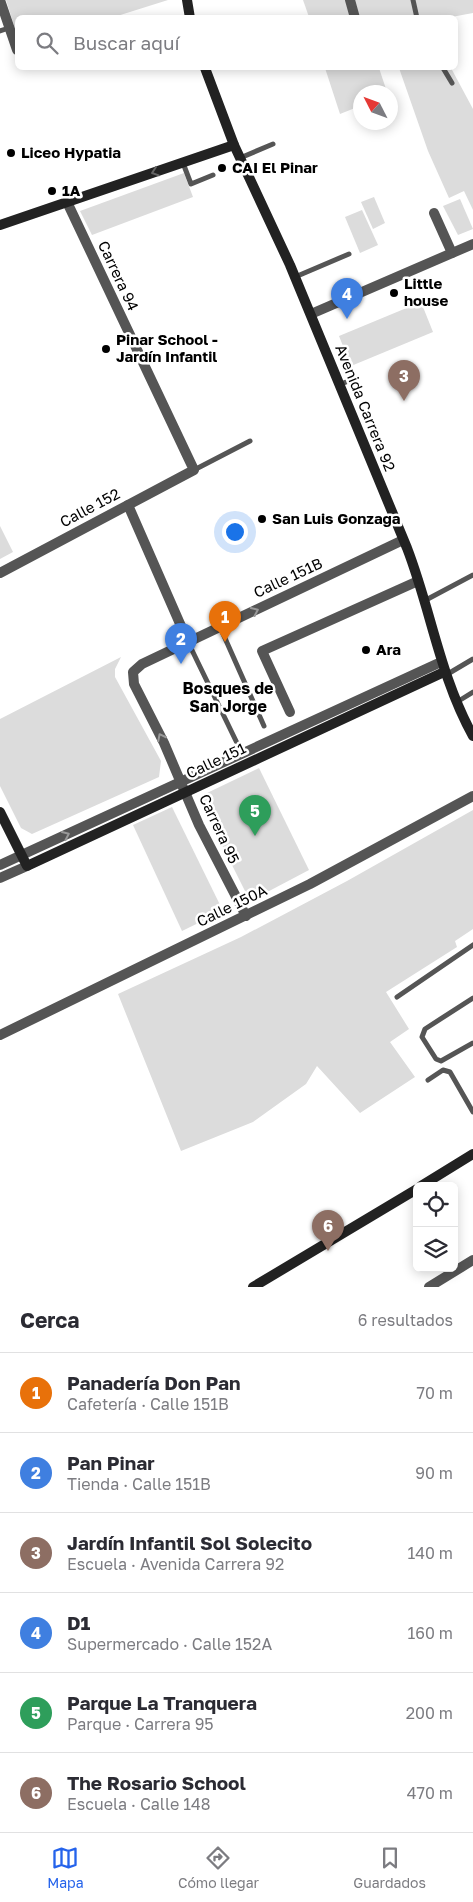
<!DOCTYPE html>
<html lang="es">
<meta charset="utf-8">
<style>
:root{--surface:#fff;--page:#f2f2f3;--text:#2b2b33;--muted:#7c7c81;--line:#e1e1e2;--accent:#2563eb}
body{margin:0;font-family:"Golos Text",sans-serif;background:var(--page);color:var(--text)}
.controls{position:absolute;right:15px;bottom:15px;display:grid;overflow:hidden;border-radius:8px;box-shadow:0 2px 12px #0003}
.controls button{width:45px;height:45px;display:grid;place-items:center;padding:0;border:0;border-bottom:1px solid var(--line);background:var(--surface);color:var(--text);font:25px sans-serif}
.compass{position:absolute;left:353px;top:85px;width:45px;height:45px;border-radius:50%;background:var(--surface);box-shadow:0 2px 12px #0003;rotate:312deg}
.you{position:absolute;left:234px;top:531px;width:18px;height:18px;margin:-12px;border:4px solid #fff;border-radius:50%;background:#1a73e8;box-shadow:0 0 0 8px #1a73e833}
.badge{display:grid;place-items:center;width:32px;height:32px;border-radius:50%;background:var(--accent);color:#fff;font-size:16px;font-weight:700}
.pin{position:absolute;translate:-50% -41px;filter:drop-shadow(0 1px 2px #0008)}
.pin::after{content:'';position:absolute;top:26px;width:18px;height:15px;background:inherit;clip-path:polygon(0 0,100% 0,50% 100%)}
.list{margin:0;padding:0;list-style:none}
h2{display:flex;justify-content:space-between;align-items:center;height:65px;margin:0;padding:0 20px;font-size:21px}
h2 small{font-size:16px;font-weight:400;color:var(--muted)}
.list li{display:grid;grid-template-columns:32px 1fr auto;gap:15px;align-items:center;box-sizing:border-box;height:80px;padding:0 20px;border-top:1px solid var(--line)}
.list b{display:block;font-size:19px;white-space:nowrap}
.list p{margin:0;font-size:16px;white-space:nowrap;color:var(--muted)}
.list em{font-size:16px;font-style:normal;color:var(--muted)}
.icon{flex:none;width:28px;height:28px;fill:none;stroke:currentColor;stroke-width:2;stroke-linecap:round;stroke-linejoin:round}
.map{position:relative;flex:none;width:473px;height:1287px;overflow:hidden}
.search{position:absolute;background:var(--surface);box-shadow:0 2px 12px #0003;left:15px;right:15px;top:15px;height:55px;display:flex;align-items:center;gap:12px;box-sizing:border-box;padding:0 18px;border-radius:8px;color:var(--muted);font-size:19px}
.sheet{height:545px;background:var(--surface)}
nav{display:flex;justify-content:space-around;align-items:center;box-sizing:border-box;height:70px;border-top:1px solid var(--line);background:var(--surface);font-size:14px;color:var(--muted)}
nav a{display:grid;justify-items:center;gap:2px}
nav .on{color:var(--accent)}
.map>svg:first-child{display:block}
</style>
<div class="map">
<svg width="473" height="1287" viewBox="0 0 473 1287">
<rect width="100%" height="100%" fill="#fff"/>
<g fill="#dcdcdc">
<path d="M6,0H168L114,17L18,18L17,35Z"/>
<path d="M303,0H473V13L446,18L309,17Z"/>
<path d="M325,68H379L387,92H360V106L340,114Z"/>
<path d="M399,68H451L473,109V210L464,191L449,198L428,151Z"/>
<path d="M184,173L193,197L92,235L80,211Z"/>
<path d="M374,197L385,223L373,229L361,202Z"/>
<path d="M460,199L473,229L458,235L443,206Z"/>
<path d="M362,210L378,245L360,253L345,217Z"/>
<path d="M421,302L433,332L351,366L339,336Z"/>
<path d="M0,526L13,552L0,559Z"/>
<path d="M121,657L115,669V677L161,761L159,777L32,834L21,828L0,786V719Z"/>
<path d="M259,768L309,870L252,900L249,899L201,803L207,793Z"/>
<path d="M172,807L223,911L182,931L133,825Z"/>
<path d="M473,810V929L455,941L457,947L386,992L409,1029L390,1042L415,1077L360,1113L317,1066L306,1084L253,1122L181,1151L118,994L241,937L347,881Z"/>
</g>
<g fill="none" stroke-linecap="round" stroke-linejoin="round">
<g stroke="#555" stroke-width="5">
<path d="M413,0L417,18"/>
<path d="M0,31L9,28"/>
<path d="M443,68L452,83"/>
<path d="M240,158L273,144"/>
<path d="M183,163L191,184L213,175"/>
<path d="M295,277L349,254"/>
<path d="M341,384L356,378"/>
<path d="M194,470L250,441"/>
<path d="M424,601L473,575"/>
<path d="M220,627L264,726"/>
<path d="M188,642L237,743"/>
<path d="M446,675L473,659"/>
<path d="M457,702L473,692"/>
<path d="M397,997L473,945"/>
<path d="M473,998L425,1029L422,1037L436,1059L441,1061L473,1043"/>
<path d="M428,1080L443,1070L450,1072L473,1112"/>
</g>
<g stroke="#555" stroke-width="10">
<path d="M0,0L17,50"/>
<path d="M350,0L355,18"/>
<path d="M434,213L452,253"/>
<path d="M311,314L473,244"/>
<path d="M128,505L188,642"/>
<path d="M0,573L194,470L67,202"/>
<path d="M290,712L262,651L418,581"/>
<path d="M0,865L441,662"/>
<path d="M0,878L27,866"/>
<path d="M246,916L199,825L164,743L134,684L133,672L142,664L403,540"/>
<path d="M0,1035L310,884L473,796"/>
<path d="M429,1287L473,1260"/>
</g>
<g stroke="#222" stroke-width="10">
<path d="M187,0L190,18"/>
<path d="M205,68L234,145L290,265L407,548C431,610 440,677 473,736"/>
<path d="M0,225L234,145"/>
<path d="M0,812L27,866L444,672"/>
<path d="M421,1186L473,1154"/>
<path d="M253,1287L417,1189"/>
</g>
</g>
<defs><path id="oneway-chevron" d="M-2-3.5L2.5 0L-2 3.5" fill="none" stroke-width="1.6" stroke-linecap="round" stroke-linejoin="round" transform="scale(1.25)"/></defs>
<use stroke="#646464" href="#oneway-chevron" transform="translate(155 172) rotate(161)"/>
<g stroke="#999">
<use href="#oneway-chevron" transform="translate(255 611) rotate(-25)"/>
<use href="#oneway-chevron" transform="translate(161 737) rotate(-117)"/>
<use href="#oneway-chevron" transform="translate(66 835) rotate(-25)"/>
</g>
<g fill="#000" stroke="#fff" stroke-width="2">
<circle cx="11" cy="153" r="5"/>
<circle cx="222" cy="168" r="5"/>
<circle cx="52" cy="191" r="5"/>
<circle cx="394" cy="293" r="5"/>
<circle cx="106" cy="349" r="5"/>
<circle cx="262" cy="519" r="5"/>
<circle cx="366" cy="650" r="5"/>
</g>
<g text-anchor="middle" stroke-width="5" stroke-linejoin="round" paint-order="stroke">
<g font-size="15" font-weight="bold" fill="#000" stroke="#fff" text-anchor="start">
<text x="21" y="158">Liceo Hypatia</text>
<text x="232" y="173">CAI El Pinar</text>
<text x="62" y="196">1A</text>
<text x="404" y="289">Little<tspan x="404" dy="17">house</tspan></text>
<text x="116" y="345">Pinar School -<tspan x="116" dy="17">Jardín Infantil</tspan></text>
<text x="272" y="524">San Luis Gonzaga</text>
<text x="376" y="655">Ara</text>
</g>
<g font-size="15" fill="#000" stroke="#fff">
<text transform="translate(118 276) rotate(65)" y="5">Carrera 94</text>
<text transform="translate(365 408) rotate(68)" y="5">Avenida Carrera 92</text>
<text transform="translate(90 508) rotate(-28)" y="5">Calle 152</text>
<text transform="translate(288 578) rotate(-25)" y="5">Calle 151B</text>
<text transform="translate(216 761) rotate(-25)" y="5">Calle 151</text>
<text transform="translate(219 829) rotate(65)" y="5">Carrera 95</text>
<text transform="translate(232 906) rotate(-26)" y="5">Calle 150A</text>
</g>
<g font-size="16" font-weight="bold" fill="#000" stroke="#fff">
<text x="228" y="694">Bosques de<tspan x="228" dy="18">San Jorge</tspan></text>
</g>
</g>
</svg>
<div class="controls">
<button><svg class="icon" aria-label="locate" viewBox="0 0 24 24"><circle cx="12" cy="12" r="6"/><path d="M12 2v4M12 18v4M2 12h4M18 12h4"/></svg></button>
<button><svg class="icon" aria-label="layers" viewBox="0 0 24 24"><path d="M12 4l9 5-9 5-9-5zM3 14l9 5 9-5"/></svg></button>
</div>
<svg class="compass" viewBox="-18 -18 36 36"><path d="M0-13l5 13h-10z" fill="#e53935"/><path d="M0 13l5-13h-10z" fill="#7c7c81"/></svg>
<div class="you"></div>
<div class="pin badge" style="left:225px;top:642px;background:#e8710a">1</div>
<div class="pin badge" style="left:181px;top:664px;background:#3f7fe0">2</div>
<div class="pin badge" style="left:404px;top:401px;background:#8d6e63">3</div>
<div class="pin badge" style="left:347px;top:319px;background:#3f7fe0">4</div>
<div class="pin badge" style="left:255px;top:836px;background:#2e9e5b">5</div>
<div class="pin badge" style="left:328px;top:1251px;background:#8d6e63">6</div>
<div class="search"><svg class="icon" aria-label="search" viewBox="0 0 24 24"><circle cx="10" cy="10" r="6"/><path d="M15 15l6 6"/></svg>Buscar aquí</div>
</div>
<section class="sheet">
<h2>Cerca<small>6 resultados</small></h2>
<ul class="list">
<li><span class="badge" style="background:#e8710a">1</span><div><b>Panadería Don Pan</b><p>Cafetería · Calle 151B</p></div><em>70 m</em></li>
<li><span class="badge" style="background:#3f7fe0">2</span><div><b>Pan Pinar</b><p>Tienda · Calle 151B</p></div><em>90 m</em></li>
<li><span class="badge" style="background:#8d6e63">3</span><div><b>Jardín Infantil Sol Solecito</b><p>Escuela · Avenida Carrera 92</p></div><em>140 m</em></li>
<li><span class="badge" style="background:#3f7fe0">4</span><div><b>D1</b><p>Supermercado · Calle 152A</p></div><em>160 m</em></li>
<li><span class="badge" style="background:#2e9e5b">5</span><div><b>Parque La Tranquera</b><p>Parque · Carrera 95</p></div><em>200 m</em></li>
<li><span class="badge" style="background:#8d6e63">6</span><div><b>The Rosario School</b><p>Escuela · Calle 148</p></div><em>470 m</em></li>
</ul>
</section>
<nav>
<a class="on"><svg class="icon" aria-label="map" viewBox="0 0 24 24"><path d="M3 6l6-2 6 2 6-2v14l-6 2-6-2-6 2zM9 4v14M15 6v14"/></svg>Mapa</a>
<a><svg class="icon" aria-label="directions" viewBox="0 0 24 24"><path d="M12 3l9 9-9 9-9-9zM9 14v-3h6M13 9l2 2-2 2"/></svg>Cómo llegar</a>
<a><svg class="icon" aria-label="saved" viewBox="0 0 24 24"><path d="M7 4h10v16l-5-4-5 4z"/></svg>Guardados</a>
</nav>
